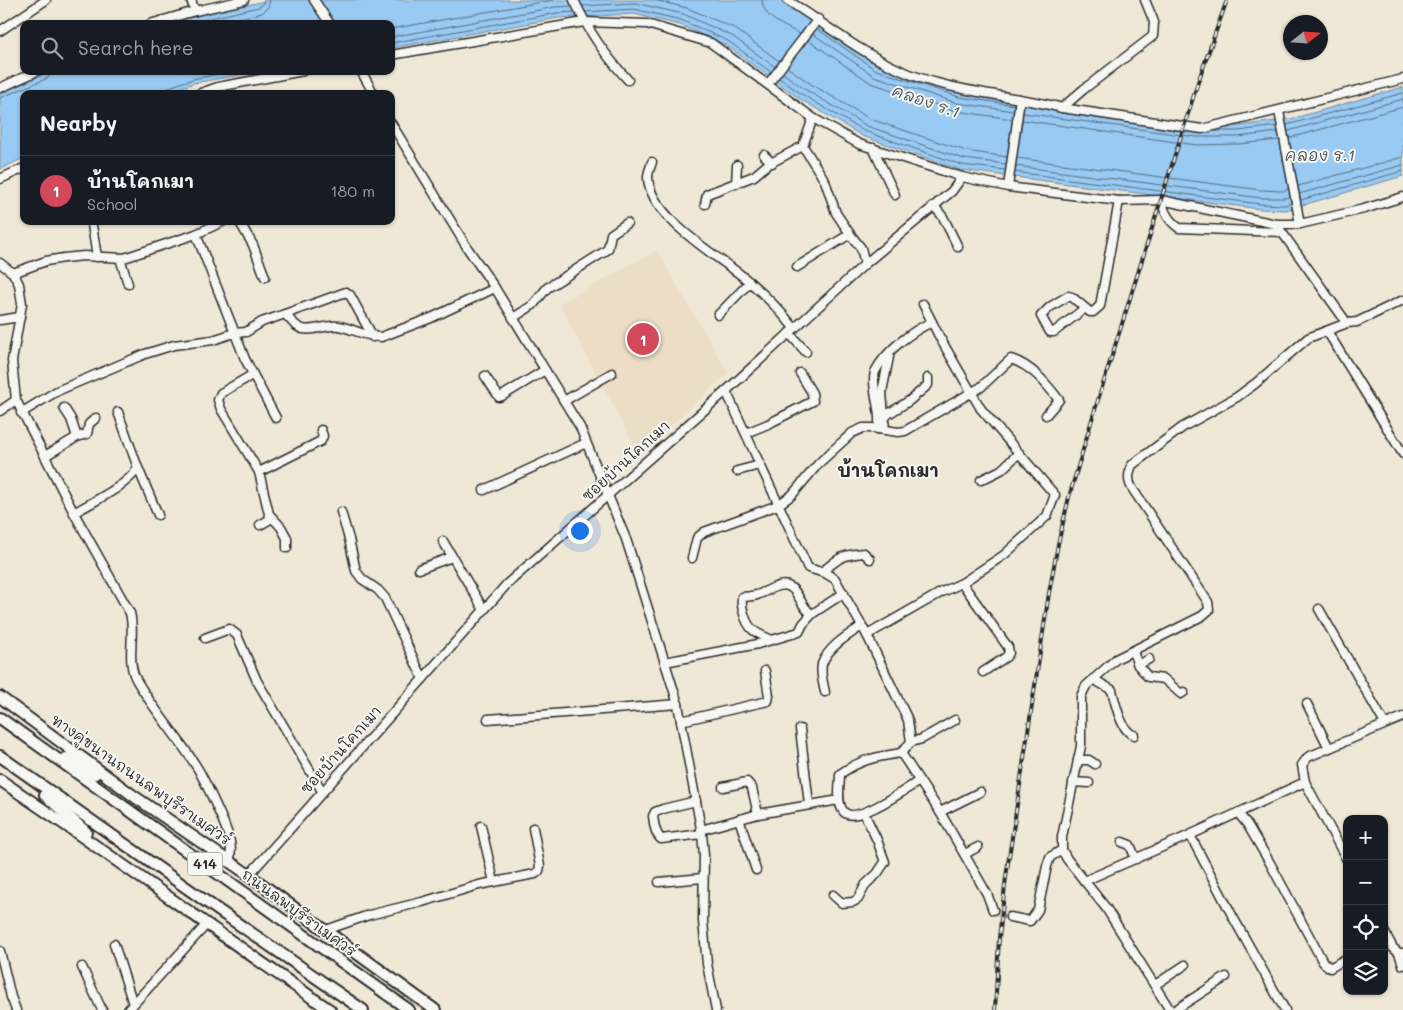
<!DOCTYPE html>
<meta charset="utf-8">
<style>
:root{--surface:#171b24;--page:#20242c;--text:#f1f3f6;--muted:#9ea1a6;--line:#363941;--accent:#d1495b}
body{margin:0;font-family:Mali,"Playpen Sans Thai",sans-serif;background:var(--page);color:var(--text)}
.controls{position:absolute;right:15px;bottom:15px;display:grid;overflow:hidden;border-radius:10px;box-shadow:0 1px 4px #0004}
.controls button{width:45px;height:45px;display:grid;place-items:center;padding:0;border:0;border-bottom:1px solid var(--line);background:var(--surface);color:var(--text);font:25px sans-serif}
.compass{position:absolute;left:1283px;top:15px;width:45px;height:45px;border-radius:50%;background:var(--surface);box-shadow:0 1px 4px #0004;rotate:73deg}
.you{position:absolute;left:579px;top:530px;width:18px;height:18px;margin:-12px;border:4px solid #fff;border-radius:50%;background:#1a73e8;box-shadow:0 0 0 8px #1a73e833}
.badge{display:grid;place-items:center;width:32px;height:32px;border-radius:50%;background:var(--accent);color:#fff;font-size:16px;font-weight:700}
.pin{position:absolute;translate:-50% -50%;border:2px solid #fff;box-shadow:0 1px 5px #0006}
.list{margin:0;padding:0;list-style:none}
h2{display:flex;justify-content:space-between;align-items:center;height:65px;margin:0;padding:0 20px;font-size:21px}
h2 small{font-size:16px;font-weight:400;color:var(--muted)}
.list li{display:grid;grid-template-columns:32px 1fr auto;gap:15px;align-items:center;box-sizing:border-box;height:70px;padding:0 20px;border-top:1px solid var(--line)}
.list b{display:block;font-size:19px;white-space:nowrap}
.list p{margin:0;font-size:16px;white-space:nowrap;color:var(--muted)}
.list em{font-size:16px;font-style:normal;color:var(--muted)}
.icon{flex:none;width:28px;height:28px;fill:none;stroke:currentColor;stroke-width:2;stroke-linecap:round;stroke-linejoin:round}
.map{position:relative;flex:none;width:1403px;height:1010px;overflow:hidden}
.search{position:absolute;background:var(--surface);box-shadow:0 1px 4px #0004;left:20px;top:20px;width:375px;height:55px;display:flex;align-items:center;gap:12px;box-sizing:border-box;padding:0 18px;border-radius:10px;color:var(--muted);font-size:19px}
.panel{position:absolute;background:var(--surface);box-shadow:0 1px 4px #0004;left:20px;top:90px;width:375px;height:135px;border-radius:10px}
.map>svg:first-child{display:block}
</style>
<div class="map">
<svg width="1403" height="1010" viewBox="0 0 1403 1010">
<rect width="100%" height="100%" fill="#f0e8d7"/>
<filter id="ink" filterUnits="userSpaceOnUse"><feTurbulence type="fractalNoise" baseFrequency=".02" numOctaves="2"/><feDisplacementMap in="SourceGraphic" scale="10" xChannelSelector="R" yChannelSelector="G"/><feConvolveMatrix kernelMatrix="1 2 1 2 8 2 1 2 1" color-interpolation-filters="sRGB"/></filter>
<g filter="url(#ink)">
<path fill="#ecdec4" d="M657,250L728,373L639,454L559,304Z"/>
<g fill="#98caf4" stroke="#6c8aa4">
<path d="M269,0H778L811,19L878,66L960,93L1198,126H1238L1291,119L1403,87V176L1286,210L1260,209L961,170L862,136L800,99L726,45L680,25L634,14L558,18L391,48V24H162Z"/>
<path d="M51,71H263L194,83L164,94H24V158L0,169V94Z"/>
</g>
<g fill="none" stroke-linecap="round" stroke-linejoin="round">
<g stroke="#576b7b" stroke-width="1">
<path d="M654,0L687,8L734,28L779,61"/>
<path d="M762,0C763,19 785,26 800,34"/>
<path d="M582,6L635,3L683,14L732,36L775,67"/>
<path d="M585,12L634,9L681,20L728,41L771,72"/>
<path d="M185,24L259,7L263,4L264,0"/>
<path d="M214,24L262,13L268,7L270,0"/>
<path d="M391,29L553,0"/>
<path d="M817,29L876,70L959,97L1014,105"/>
<path d="M813,34L874,76L957,103L1013,111"/>
<path d="M391,37L556,7L571,6"/>
<path d="M808,40L871,83L955,111L1012,119"/>
<path d="M391,43L557,13L574,12"/>
<path d="M787,67L811,84L870,119L966,151L1007,157"/>
<path d="M783,73L806,90L867,126L964,159L1006,164"/>
<path d="M779,78L803,95L864,131L962,165L1005,170"/>
<path d="M165,94L166,90L169,87L193,79L234,71"/>
<path d="M0,98L48,78L50,75L51,71"/>
<path d="M1023,113L1196,137H1238L1278,132"/>
<path d="M1022,120L1196,145L1239,144L1279,140"/>
<path d="M1287,125L1403,93"/>
<path d="M1215,131H1238L1277,126"/>
<path d="M1288,131L1403,99"/>
<path d="M1289,138L1403,107"/>
<path d="M1017,158L1261,190L1283,191L1288,189"/>
<path d="M1016,166L1261,198H1284L1290,197"/>
<path d="M1015,172L1260,204L1285,205L1291,203"/>
<path d="M1298,186L1403,157"/>
<path d="M1299,194L1403,165"/>
<path d="M1301,200L1403,171"/>
</g>
<path stroke="#c9c2b5" stroke-width="8" stroke-dasharray="8 4" stroke-linecap="butt" d="M993,910L1010,917"/>
<defs>
<g id="minor">
<path d="M191,0L195,11"/>
<path d="M314,0L330,24"/>
<path d="M574,0C589,32 604,54 628,80"/>
<path d="M787,0C824,23 859,52 900,70C951,93 1009,94 1062,108L1084,89L1153,36L1154,22L1145,0"/>
<path d="M150,24L195,11L244,0"/>
<path d="M0,31L46,0"/>
<path d="M391,55L584,22L647,24L711,43L813,118L859,144L962,177L1008,187L1087,197L1119,201L1161,200L1276,224H1300L1364,209L1403,197"/>
<path d="M361,71L374,94"/>
<path d="M768,84L818,19"/>
<path d="M0,88L37,71"/>
<path d="M198,94L218,87L303,71"/>
<path d="M1062,108L1202,129L1403,79"/>
<path d="M1279,111L1300,224"/>
<path d="M813,118L803,146L825,181L836,213L850,234L861,248L865,264"/>
<path d="M391,123L468,249L495,288L580,427L626,539L678,704L681,721L702,834L704,855L703,921L707,964L716,1010"/>
<path d="M873,148L895,195"/>
<path d="M764,155L772,163"/>
<path d="M652,162C651,166 648,172 648,177C649,217 718,256 746,279C764,294 780,310 794,328"/>
<path d="M0,179L24,168"/>
<path d="M736,184L737,165"/>
<path d="M1008,187L1020,99"/>
<path d="M1161,200C1165,213 1168,220 1179,228L1281,232"/>
<path d="M705,204L707,194L754,176L767,165L803,146"/>
<path d="M934,206L943,217L958,247"/>
<path d="M239,221L253,245L265,277"/>
<path d="M1276,224L1347,323L1357,322L1403,300"/>
<path d="M92,225L97,257"/>
<path d="M196,234L245,359L276,418"/>
<path d="M120,258L128,284"/>
<path d="M0,263L13,273L19,284L22,304L12,361L16,400L74,513L130,613C136,635 125,661 137,681C155,712 179,738 198,769C207,785 215,803 223,821C228,834 234,847 229,861"/>
<path d="M797,267L850,234"/>
<path d="M13,273L46,261L64,258L84,256L124,258L196,234L224,221"/>
<path d="M1084,309L1054,332H1050L1041,316L1050,307L1068,296L1072,297L1090,312H1093L1100,306L1119,201"/>
<path d="M285,314L346,292L350,295L373,337"/>
<path d="M718,315L750,282"/>
<path d="M513,318L533,305L547,288L604,252L608,249L611,234L627,223"/>
<path d="M0,320L20,317"/>
<path d="M1327,331L1403,454"/>
<path d="M789,333L806,352"/>
<path d="M252,375L221,393L218,400L221,409L259,472L269,514L281,527L287,538V548"/>
<path d="M485,376L499,397L502,396L545,370"/>
<path d="M726,391L808,568L825,573L835,579L867,635L908,720L911,742L901,753L940,812L987,894L993,910"/>
<path d="M564,401L612,373"/>
<path d="M0,411L16,400"/>
<path d="M118,412L138,468L158,515"/>
<path d="M21,413L57,391L145,354L174,345L213,340L234,333L246,332L262,322L285,314C290,319 296,328 303,329C314,332 327,324 339,326C354,329 366,337 381,337L431,318L495,288"/>
<path d="M885,418L888,414L909,401L928,385V378"/>
<path d="M878,429C882,417 876,403 875,391C874,385 873,378 875,372C885,351 912,331 932,322"/>
<path d="M885,430L882,392L889,357"/>
<path d="M746,433L768,424L813,401L812,393L800,373"/>
<path d="M77,437L87,434L89,424L96,418"/>
<path d="M45,456L77,437L71,419L64,408"/>
<path d="M737,471L760,465"/>
<path d="M259,472L321,441L323,436L321,430"/>
<path d="M981,480L1001,470L1019,453"/>
<path d="M484,490L586,443"/>
<path d="M341,512L349,539L356,571L362,579L378,590L385,598L423,679"/>
<path d="M74,513C92,502 127,486 138,468"/>
<path d="M260,525L272,518"/>
<path d="M443,541L484,610"/>
<path d="M692,558L697,538L704,532L778,505L792,495L819,463L852,433L863,428H873L898,432L905,431L981,387L1011,359C1032,366 1046,383 1059,400L1046,415"/>
<path d="M419,569L452,557"/>
<path d="M821,572C828,568 832,563 839,559C846,554 856,554 864,553L870,559"/>
<path d="M962,583L1008,647L1009,653L1006,657L983,672"/>
<path d="M1319,609L1385,724"/>
<path d="M867,635L942,592L962,583L1004,555L1047,516L1055,495L981,409L940,338L923,304"/>
<path d="M205,638L229,629L237,635L257,681L322,791"/>
<path d="M772,640C756,633 749,631 744,614C742,608 741,603 742,597C747,597 752,596 757,595C773,589 787,576 798,596C802,603 805,610 812,614"/>
<path d="M1133,652L1138,665L1149,659"/>
<path d="M665,662L758,644L799,632L803,624L812,614L844,593"/>
<path d="M1138,665L1148,677L1164,679L1181,694L1184,692"/>
<path d="M1093,679L1112,690C1115,702 1121,732 1134,735"/>
<path d="M825,692C823,683 820,673 822,664C828,647 848,635 862,626"/>
<path d="M1307,704L1329,748"/>
<path d="M488,719L678,704"/>
<path d="M681,721L768,701L769,696L765,671"/>
<path d="M800,729L809,804"/>
<path d="M911,742L922,739L955,720"/>
<path d="M901,753C876,757 861,759 840,774C840,785 836,804 844,812C856,825 906,789 919,781"/>
<path d="M1078,760H1089L1095,764"/>
<path d="M1073,782L1089,783"/>
<path d="M723,787L747,782L752,788L758,814"/>
<path d="M696,801L663,809L655,812L653,816C654,824 655,834 661,839L702,834"/>
<path d="M940,812L980,792"/>
<path d="M1238,813L1247,824L1270,863L1323,962L1330,968L1347,958"/>
<path d="M739,819L756,870"/>
<path d="M481,826L494,882"/>
<path d="M701,830L758,814L839,800"/>
<path d="M1190,835L1234,919L1285,1010"/>
<path d="M1122,842L1130,845L1136,859"/>
<path d="M965,854L978,847"/>
<path d="M1347,860L1305,782L1302,765L1308,757L1403,717"/>
<path d="M249,875L507,584L726,391L865,264L952,191L962,177"/>
<path d="M1084,881L1190,835L1305,782"/>
<path d="M659,882L703,878"/>
<path d="M833,895L842,903L853,902L858,899L866,884L877,874L885,862L877,840L864,813"/>
<path d="M1010,917L1030,921L1038,910L1047,866L1050,857L1062,850"/>
<path d="M326,930L369,915L422,902L479,885L535,874L539,871L540,866L533,828"/>
<path d="M1384,931L1393,948L1399,953H1403"/>
<path d="M114,944L133,1004"/>
<path d="M0,951L11,997L16,1010"/>
<path d="M1399,953L1403,965"/>
<path d="M82,967L102,1010"/>
<path d="M1155,985L1185,965"/>
<path d="M128,1010L206,925"/>
<path d="M1170,1010L1106,908L1067,859L1062,850V837L1081,746V696L1086,686L1116,659L1202,616L1209,610L1208,602L1132,488C1127,480 1129,473 1132,465L1183,427L1237,397L1256,383L1308,338L1347,323"/>
<path d="M1175,1010L1226,977"/>
</g>
<g id="major">
<path d="M0,697L135,797L249,875L435,1010"/>
<path d="M0,718L409,1010"/>
<path d="M0,756L218,910L363,1010"/>
<path d="M66,758L95,774"/>
<path d="M0,780C111,855 219,934 330,1010"/>
<path d="M45,795L86,832"/>
</g>
</defs>
<use href="#minor" stroke="#2b2b2b" stroke-width="11"/>
<use href="#major" stroke="#2b2b2b" stroke-width="14"/>
<use href="#minor" stroke="#f6f6f2" stroke-width="8"/>
<use href="#major" stroke="#f6f6f2" stroke-width="10"/>
<defs>
<path id="rail" d="M995,1010L999,938L1006,877L1049,593L1058,544L1069,497L1093,416L1198,82L1227,0"/>
</defs>
<use href="#rail" stroke="#2b2b2b" stroke-width="4"/>
<use href="#rail" stroke="#f6f6f2" stroke-width="2" stroke-dasharray="5.5" stroke-linecap="butt"/>
</g>
</g>
<g text-anchor="middle" stroke-width="4" stroke-linejoin="round" paint-order="stroke">
<rect fill="#f6f6f2" stroke="#686867" stroke-width="1" x="187.5" y="852.5" width="35" height="23" rx="4"/>
<g font-size="14" font-weight="bold" fill="#2b2b2b">
<text x="205" y="869">414</text>
</g>
<g font-size="15" fill="#2b2b2b" stroke="#f6f6f2">
<text transform="translate(626 461) rotate(-42)" y="5">ซอยบ้านโคกเมา</text>
<text transform="translate(341 750) rotate(-48)" y="5">ซอยบ้านโคกเมา</text>
<text transform="translate(141 780) rotate(35)" y="5">ทางคู่ขนานถนนลพบุรีราเมศวร์</text>
<text transform="translate(299 913) rotate(36)" y="5">ถนนลพบุรีราเมศวร์</text>
</g>
<g font-size="16" font-style="italic" fill="#46535d" stroke="#f6f6f2">
<text transform="translate(926 101) rotate(19)" y="6">คลอง ร.1</text>
<text x="1320" y="161">คลอง ร.1</text>
</g>
<g font-size="18" font-weight="bold" fill="#2b2b2b" stroke="#f6f6f2">
<text x="888" y="477">บ้านโคกเมา</text>
</g>
</g>
</svg>
<div class="controls">
<button>+</button>
<button>−</button>
<button><svg class="icon" aria-label="locate" viewBox="0 0 24 24"><circle cx="12" cy="12" r="6"/><path d="M12 2v4M12 18v4M2 12h4M18 12h4"/></svg></button>
<button><svg class="icon" aria-label="layers" viewBox="0 0 24 24"><path d="M12 4l9 5-9 5-9-5zM3 14l9 5 9-5"/></svg></button>
</div>
<svg class="compass" viewBox="-18 -18 36 36"><path d="M0-13l5 13h-10z" fill="#e53935"/><path d="M0 13l5-13h-10z" fill="#9ea1a6"/></svg>
<div class="you"></div>
<div class="pin badge" style="left:643px;top:339px">1</div>
<div class="search"><svg class="icon" aria-label="search" viewBox="0 0 24 24"><circle cx="10" cy="10" r="6"/><path d="M15 15l6 6"/></svg>Search here</div>
<section class="panel">
<h2>Nearby<small></small></h2>
<ul class="list">
<li><span class="badge">1</span><div><b>บ้านโคกเมา</b><p>School</p></div><em>180 m</em></li>
</ul>
</section>
</div>
